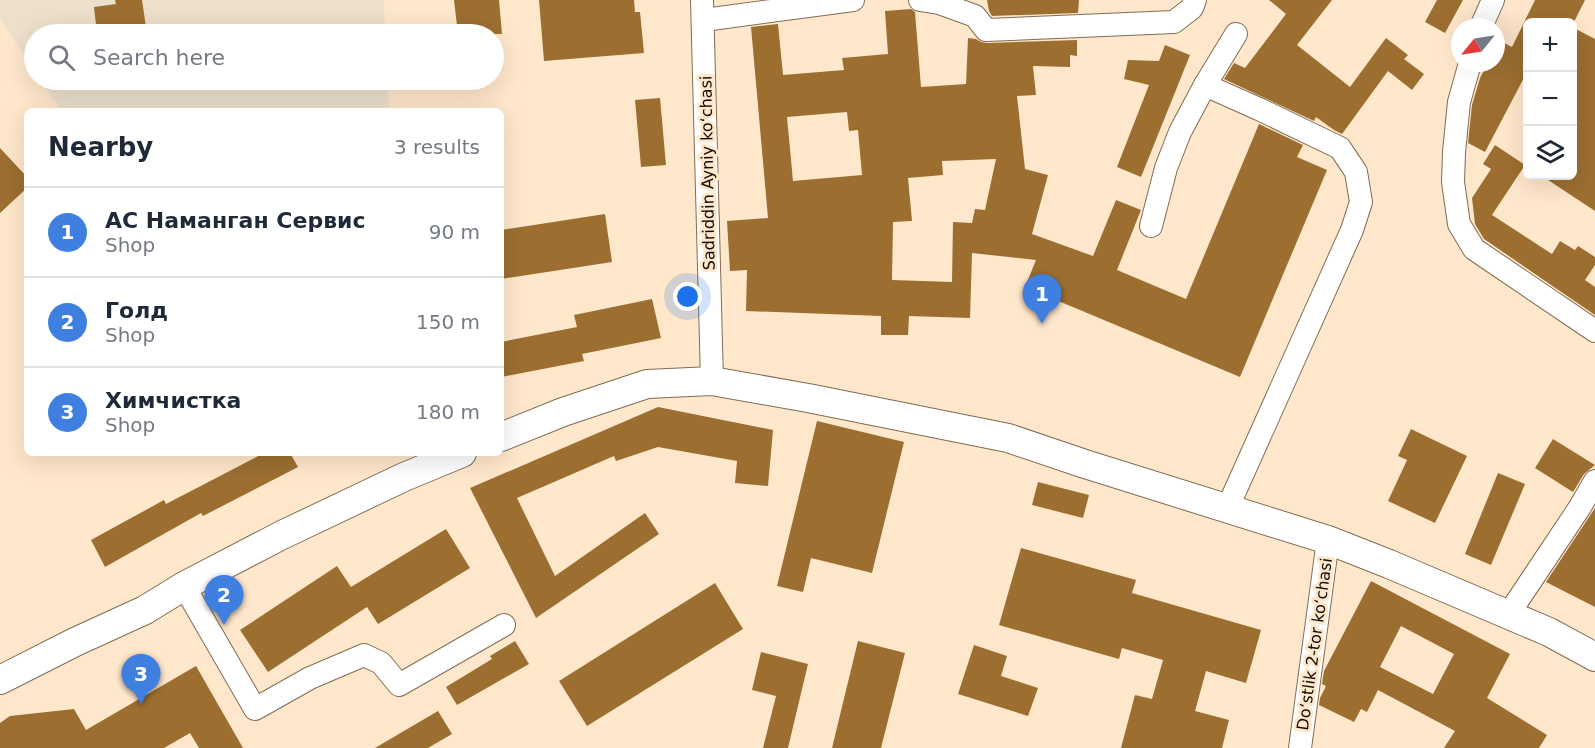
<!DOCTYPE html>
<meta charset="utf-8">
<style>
:root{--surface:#fff;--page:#f6f6f7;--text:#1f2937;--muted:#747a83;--line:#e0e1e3;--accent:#097121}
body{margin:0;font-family:"DejaVu Sans",sans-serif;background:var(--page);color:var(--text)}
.controls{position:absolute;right:18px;top:18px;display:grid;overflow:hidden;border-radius:9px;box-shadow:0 6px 24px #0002}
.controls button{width:54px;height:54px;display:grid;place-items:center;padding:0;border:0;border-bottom:2px solid var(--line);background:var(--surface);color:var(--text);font:30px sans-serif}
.compass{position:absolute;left:1451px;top:18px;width:54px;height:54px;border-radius:50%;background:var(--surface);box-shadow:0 6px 24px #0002;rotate:240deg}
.you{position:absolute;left:688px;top:297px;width:21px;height:21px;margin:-15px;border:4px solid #fff;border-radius:50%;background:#1a73e8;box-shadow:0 0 0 9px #1a73e833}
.badge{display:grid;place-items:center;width:39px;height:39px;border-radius:50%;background:var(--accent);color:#fff;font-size:20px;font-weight:700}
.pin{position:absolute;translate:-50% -50px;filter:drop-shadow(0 2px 3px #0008)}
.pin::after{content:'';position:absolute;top:32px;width:21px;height:18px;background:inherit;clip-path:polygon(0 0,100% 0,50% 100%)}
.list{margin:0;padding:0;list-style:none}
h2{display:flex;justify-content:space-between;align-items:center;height:78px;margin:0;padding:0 24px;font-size:26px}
h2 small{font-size:20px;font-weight:400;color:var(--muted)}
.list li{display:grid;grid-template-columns:39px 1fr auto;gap:18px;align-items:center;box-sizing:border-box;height:90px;padding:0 24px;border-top:2px solid var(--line)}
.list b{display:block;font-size:22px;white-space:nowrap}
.list p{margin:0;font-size:20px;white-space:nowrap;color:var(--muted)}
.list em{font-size:20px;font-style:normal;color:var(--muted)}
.icon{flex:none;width:33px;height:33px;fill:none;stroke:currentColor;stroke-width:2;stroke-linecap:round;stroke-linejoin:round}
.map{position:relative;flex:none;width:1595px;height:748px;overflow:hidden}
.search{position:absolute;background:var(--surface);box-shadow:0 6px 24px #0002;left:24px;top:24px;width:480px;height:66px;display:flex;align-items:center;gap:15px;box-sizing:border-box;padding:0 21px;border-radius:33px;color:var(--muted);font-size:22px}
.panel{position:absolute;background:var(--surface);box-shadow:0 6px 24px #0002;left:24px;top:108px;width:480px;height:348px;border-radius:9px}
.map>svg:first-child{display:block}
</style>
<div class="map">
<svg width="1595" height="748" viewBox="0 0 1595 748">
<rect width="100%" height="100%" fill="#ffe7cb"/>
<g fill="#ece0cc">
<path d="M0,0H384L385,34H34V71L0,18Z"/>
<path d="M40,80H388L389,111H61Z"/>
</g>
<g fill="#9c6f31" fill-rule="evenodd">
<path d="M115,0H142L147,34H97L94,7L116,4Z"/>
<path d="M454,0H499L502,34H458Z"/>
<path d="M539,0H634L635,12H640L644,53L544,61Z"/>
<path d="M987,0H1079L1078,13L992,16L989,11Z"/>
<path d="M1269,0H1332L1297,45L1350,87L1386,38L1408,55L1404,59L1424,74L1412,90L1388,71L1342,134L1334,130L1316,117L1314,121L1224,79L1234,63L1245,68L1286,14Z"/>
<path d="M1437,0H1463L1445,33L1425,22Z"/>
<path d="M1535,0H1585L1574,22H1527V72L1485,152L1468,143L1472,105L1480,78L1488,63H1496V39L1512,47Z"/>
<path d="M911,9L915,12L921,87L966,84L968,38L976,39L981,42L987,43L1077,40V56L1070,55V67L1033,66L1036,95L1017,96L1025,169L1048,175L1032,234L1093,256L1116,200L1141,210L1117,270L1186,299L1259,124L1303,145L1297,157L1327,170L1240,377L1025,287L1036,260L972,253L970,318L909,316L908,335H881V316L746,311L747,270L730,271L727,221L768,218L751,27L778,24L783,75L844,70L842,58L888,54L885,11ZM847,112L849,131L858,130L862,175L793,181L787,117ZM996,159L985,210L975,209L972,223L953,222L952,282L892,280L893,222L912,221L908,178L943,175L942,161Z"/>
<path d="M1572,27L1595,39V211L1542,176H1572Z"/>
<path d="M1165,45L1190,55L1141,177L1117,167L1149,85L1124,79L1128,60L1159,61Z"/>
<path d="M660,98L666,165L641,167L635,100Z"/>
<path d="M1495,145L1525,165L1492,215L1552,254L1560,241L1575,250L1578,246L1595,257V265L1585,280L1595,287V315L1484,239L1475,224L1472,198L1491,169L1483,164Z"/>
<path d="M0,148L27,177V188L0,213Z"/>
<path d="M605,214L612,262L501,279V230Z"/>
<path d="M652,299L661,338L582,354L584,361L501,377V342L577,327L574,315Z"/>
<path d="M658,407L773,430L768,486L735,483L737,461L658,447L616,461L614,456L517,498L555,576L645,513L659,534L536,618L470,488Z"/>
<path d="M817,421L904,442L872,573L811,558L803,592L777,586Z"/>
<path d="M1411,429L1467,456L1435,523L1388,501L1407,460L1398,456Z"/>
<path d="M1553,439L1595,465L1584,474L1573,492L1535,468Z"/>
<path d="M264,453H290L298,467L203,516L201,513L105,567L91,540L164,500L166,504Z"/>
<path d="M1498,473L1525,484L1491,565L1465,554Z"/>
<path d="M1038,482L1089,495L1083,518L1032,505Z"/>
<path d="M1595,508V607L1546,582Z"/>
<path d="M446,529L470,568L378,624L367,607L268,672L240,630L337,566L351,587Z"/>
<path d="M1021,548L1136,580L1132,593L1261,630L1246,683L1206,671L1195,711L1229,720L1222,748H1121L1135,695L1152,699L1163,660L1122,648L1119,659L999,625Z"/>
<path d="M1371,581L1510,654L1487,698L1547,735L1539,748H1444L1455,731L1378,690L1367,712L1361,709L1354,722L1319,705L1320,698L1326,686L1322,684L1324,671ZM1401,626L1454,654L1433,694L1380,667Z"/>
<path d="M715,583L743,629L587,726L559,681Z"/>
<path d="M515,641L529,664L457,705L446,687L492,659L490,656Z"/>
<path d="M858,641L905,653L881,748H832Z"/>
<path d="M974,645L1007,656L1001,676L1038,688L1028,716L958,694Z"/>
<path d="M761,652L808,664L788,748H763L776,696L752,690Z"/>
<path d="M196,666L243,748H199L190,733L164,748H0V723L10,716L74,709L86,730Z"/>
<path d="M438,711L452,734L428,748H375Z"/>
</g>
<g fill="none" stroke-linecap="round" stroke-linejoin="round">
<defs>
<g id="minor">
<path d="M702,0L712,381"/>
<path d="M920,0L939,3L975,16L986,30L1174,22L1192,8L1195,0"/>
<path d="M704,20L853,0"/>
<path d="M1481,27L1493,0"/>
<path d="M1470,63L1459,102L1454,152L1453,182L1459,224L1474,249L1595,331"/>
<path d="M1151,226L1166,168L1180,132L1205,85"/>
<path d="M1227,509L1352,230L1361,202L1356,172L1340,148L1261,110L1205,85L1236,34"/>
<path d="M184,586L255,709L310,678L364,655L381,663L399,685L504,625"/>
<path d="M1508,615L1580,507L1595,481"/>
<path d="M1300,748L1328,540"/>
</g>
<g id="tertiary">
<path d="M501,437L563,412L647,384L712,381L808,398L1008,438L1085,464L1328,540L1389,564L1549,632L1595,657"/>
<path d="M0,680L75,642L145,610L184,586L282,535L404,477L462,453"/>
</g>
</defs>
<use href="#minor" stroke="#806c53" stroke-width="24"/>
<use href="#tertiary" stroke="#806c53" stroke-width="30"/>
<use href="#minor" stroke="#fff" stroke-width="22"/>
<use href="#tertiary" stroke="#fff" stroke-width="28"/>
</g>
<g text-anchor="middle" stroke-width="6" stroke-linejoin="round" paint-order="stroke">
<g font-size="16" fill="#130b03" stroke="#ffe7cb">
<text transform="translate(707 173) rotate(-91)" y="6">Sadriddin Ayniy koʻchasi</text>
<text transform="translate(1314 644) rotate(-82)" y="6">Doʻstlik 2-tor koʻchasi</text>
</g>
</g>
</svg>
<div class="controls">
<button>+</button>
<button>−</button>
<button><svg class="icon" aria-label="layers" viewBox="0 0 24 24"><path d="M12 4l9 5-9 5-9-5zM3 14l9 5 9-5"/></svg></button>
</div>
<svg class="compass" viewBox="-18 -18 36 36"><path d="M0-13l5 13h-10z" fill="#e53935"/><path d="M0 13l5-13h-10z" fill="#747a83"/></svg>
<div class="you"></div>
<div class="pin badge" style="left:1042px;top:324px;background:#3f7fe0">1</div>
<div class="pin badge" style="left:224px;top:625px;background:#3f7fe0">2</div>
<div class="pin badge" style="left:141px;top:704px;background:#3f7fe0">3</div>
<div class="search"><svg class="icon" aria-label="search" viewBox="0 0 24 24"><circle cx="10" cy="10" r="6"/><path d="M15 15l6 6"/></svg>Search here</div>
<section class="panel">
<h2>Nearby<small>3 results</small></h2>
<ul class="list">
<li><span class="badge" style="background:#3f7fe0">1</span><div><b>АС Наманган Сервис</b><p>Shop</p></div><em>90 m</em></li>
<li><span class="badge" style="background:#3f7fe0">2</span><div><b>Голд</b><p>Shop</p></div><em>150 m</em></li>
<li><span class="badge" style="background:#3f7fe0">3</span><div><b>Химчистка</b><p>Shop</p></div><em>180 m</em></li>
</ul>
</section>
</div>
